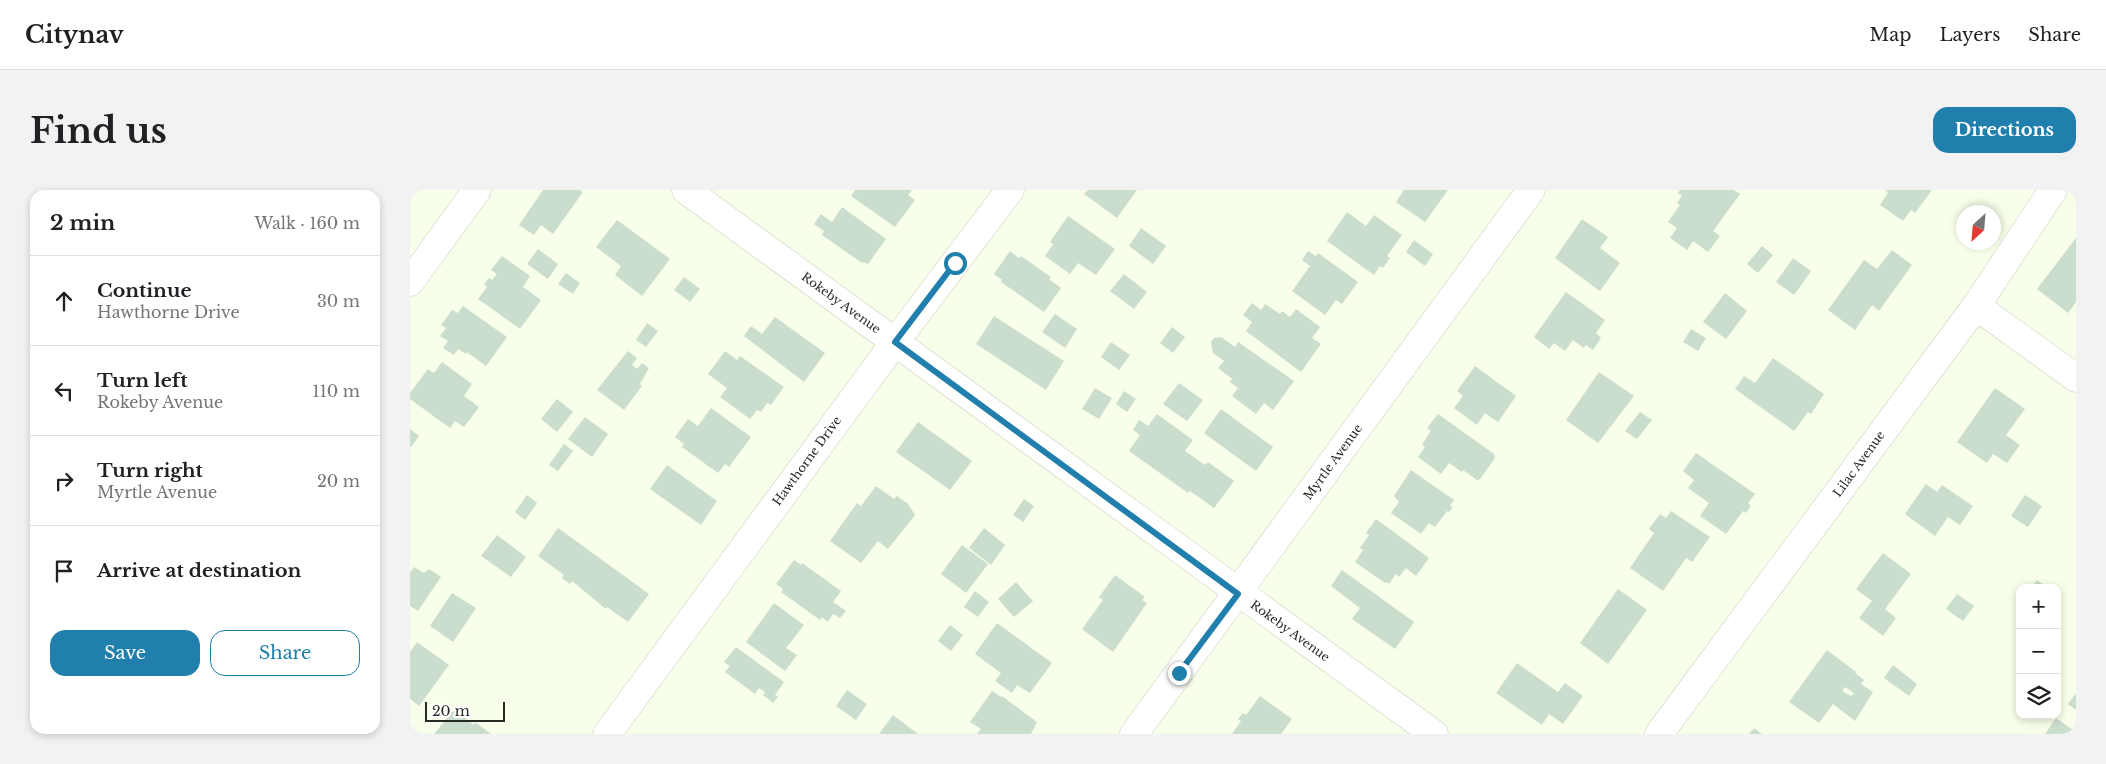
<!DOCTYPE html>
<meta charset="utf-8">
<style>
:root{--surface:#fff;--page:#f2f2f2;--text:#202124;--muted:#757577;--line:#e0e0e0;--accent:#207fac}
body{margin:0;font-family:"Libre Baskerville",serif;background:var(--page);color:var(--text)}
.controls{position:absolute;right:15px;bottom:15px;display:grid;overflow:hidden;border-radius:10px;box-shadow:0 2px 8px #0003}
.controls button{width:45px;height:45px;display:grid;place-items:center;padding:0;border:0;border-bottom:1px solid var(--line);background:var(--surface);color:var(--text);font:25px sans-serif}
.compass{position:absolute;left:1546px;top:15px;width:45px;height:45px;border-radius:50%;background:var(--surface);box-shadow:0 2px 8px #0003;rotate:206deg}
.scale{position:absolute;left:15px;bottom:12px;width:80px;box-sizing:border-box;padding-left:5px;border:2px solid #272a22;border-top:0;font-size:14px;line-height:18px;white-space:nowrap;color:#272a22;-webkit-text-stroke:4px #fff;paint-order:stroke}
.stop{position:absolute;width:15px;height:15px;margin:-11px;border:4px solid #207fac;border-radius:50%;background:#fff}
.stop.end{background:#207fac;border-color:#fff;box-shadow:0 1px 5px #0008}
.list{margin:0;padding:0;list-style:none}
h2{display:flex;justify-content:space-between;align-items:center;height:65px;margin:0;padding:0 20px;font-size:21px}
h2 small{font-size:16px;font-weight:400;color:var(--muted)}
.list li{display:grid;grid-template-columns:32px 1fr auto;gap:15px;align-items:center;box-sizing:border-box;height:90px;padding:0 20px;border-top:1px solid var(--line)}
.list b{display:block;font-size:19px;white-space:nowrap}
.list p{margin:0;font-size:16px;white-space:nowrap;color:var(--muted)}
.list em{font-size:16px;font-style:normal;color:var(--muted)}
.actions{display:flex;gap:10px;padding:15px 20px}
.actions a{flex:1;padding:11px 0;border:1px solid var(--accent);border-radius:15px;text-align:center;font-size:18px;color:var(--accent)}
.actions .main{background:var(--accent);color:#fff}
.icon{flex:none;width:28px;height:28px;fill:none;stroke:currentColor;stroke-width:2;stroke-linecap:round;stroke-linejoin:round}
.map{position:relative;flex:none;width:1666px;height:544px;overflow:hidden;border-radius:15px}
header{display:flex;align-items:center;gap:30px;box-sizing:border-box;height:70px;padding:0 25px;background:var(--surface);border-bottom:1px solid var(--line)}
header strong{font-size:24px}
nav{display:flex;gap:28px;margin-inline-start:auto;font-size:18px}
.intro{display:flex;align-items:center;justify-content:space-between;box-sizing:border-box;height:120px;padding:0 30px}
h1{margin:0;font-size:35px}
.button{padding:12px 22px;border-radius:15px;background:var(--accent);color:#fff;font-size:18px;font-weight:700}
main{display:flex;gap:30px;padding:0 30px}
aside{flex:1;background:var(--surface);border-radius:15px;box-shadow:0 2px 8px #0003}
.map>svg:first-child{display:block}
</style>
<header>
<strong>Citynav</strong>
<nav><a>Map</a><a>Layers</a><a>Share</a></nav>
</header>
<div class="intro"><h1>Find us</h1><a class="button">Directions</a></div>
<main>
<aside>
<h2>2 min<small>Walk · 160 m</small></h2>
<ul class="list">
<li><svg class="icon" aria-label="ahead" viewBox="0 0 24 24"><path d="M12 20V5M6 11l6-6 6 6"/></svg><div><b>Continue</b><p>Hawthorne Drive</p></div><em>30 m</em></li>
<li><svg class="icon" aria-label="left" viewBox="0 0 24 24"><path d="M17 20v-9H6M10 6l-5 5 5 5"/></svg><div><b>Turn left</b><p>Rokeby Avenue</p></div><em>110 m</em></li>
<li><svg class="icon" aria-label="right" viewBox="0 0 24 24"><path d="M7 20v-9h11M14 6l5 5-5 5"/></svg><div><b>Turn right</b><p>Myrtle Avenue</p></div><em>20 m</em></li>
<li><svg class="icon" aria-label="arrive" viewBox="0 0 24 24"><path d="M6 21V4h12l-3 4 3 4H6"/></svg><div><b>Arrive at destination</b></div></li>
</ul>
<div class="actions"><a class="main">Save</a><a>Share</a></div>
</aside>
<div class="map">
<svg width="1666" height="544" viewBox="0 0 1666 544">
<rect width="100%" height="100%" fill="#f7ffea"/>
<g fill="#cbddcc" fill-rule="evenodd">
<path d="M133,0H169L173,2L143,44L131,35L124,45L109,35Z"/>
<path d="M445,0H502L498,5L505,10L485,37L441,6Z"/>
<path d="M678,0H727L707,28L674,4Z"/>
<path d="M994,0H1038L1015,32L986,12Z"/>
<path d="M1270,0H1324L1330,4L1303,41L1310,46L1298,62L1283,51L1277,60L1260,48L1267,38L1258,32L1270,15L1267,13L1272,6L1268,3Z"/>
<path d="M1475,0H1522L1505,23L1501,20L1493,31L1470,15L1478,3Z"/>
<path d="M432,17L476,49L458,74L454,72L452,73L412,45L414,41L404,34L411,24L422,32Z"/>
<path d="M937,22L956,36L964,25L992,45L977,66L980,68L973,78L970,76L964,85L917,51Z"/>
<path d="M658,26L705,59L686,85L668,73L660,84L635,66L643,54L640,52Z"/>
<path d="M1172,29L1198,47L1190,58L1210,73L1190,101L1145,68Z"/>
<path d="M207,30L260,69L232,106L205,85L211,76L186,57Z"/>
<path d="M731,38L756,56L743,74L719,56Z"/>
<path d="M1666,48V112L1658,123L1627,99Z"/>
<path d="M1004,50L1023,64L1015,76L996,62Z"/>
<path d="M1352,56L1363,65L1348,83L1337,74Z"/>
<path d="M128,59L148,74L138,89L117,74Z"/>
<path d="M1482,60L1502,75L1469,121L1462,115L1445,140L1418,120L1454,70L1467,79Z"/>
<path d="M600,61L609,68L611,66L641,87L639,89L651,98L634,122L591,92L592,90L584,84Z"/>
<path d="M898,61L906,66L908,63L948,92L932,114L926,110L915,125L882,101L900,76L892,70Z"/>
<path d="M92,66L120,86L113,97L131,110L110,139L68,109L77,97L74,94L79,88L82,90L87,84L81,80Z"/>
<path d="M1383,68L1401,81L1384,105L1366,92Z"/>
<path d="M156,83L170,93L163,104L148,94Z"/>
<path d="M714,84L737,102L724,119L700,101Z"/>
<path d="M274,87L290,99L280,112L264,100Z"/>
<path d="M1156,102L1195,130L1186,143L1191,148L1183,160L1176,155L1174,158L1163,150L1155,161L1144,153L1139,159L1124,147Z"/>
<path d="M1315,103L1337,121L1316,149L1293,132Z"/>
<path d="M842,113L851,120L855,114L870,124L872,121L880,127L886,119L910,137L902,148L911,154L891,182L836,141L842,132L833,125Z"/>
<path d="M53,116L97,147L76,176L57,162L56,164L48,159L44,165L33,158L38,151L30,146L36,138L31,135L42,120L48,123Z"/>
<path d="M645,124L667,139L655,158L632,142Z"/>
<path d="M584,126L654,171L636,200L566,154Z"/>
<path d="M365,127L415,163L394,192L334,146L341,136L352,144Z"/>
<path d="M237,133L248,141L236,157L226,150Z"/>
<path d="M762,137L775,147L763,163L750,153Z"/>
<path d="M1281,139L1296,148L1288,161L1273,152Z"/>
<path d="M811,147L825,157L828,152L884,191L863,220L854,213L846,224L822,206L828,198L820,192L822,189L808,178L814,171L803,163L801,152L804,148Z"/>
<path d="M701,152L720,165L709,180L691,167Z"/>
<path d="M218,161L227,168L222,175L227,179L232,173L239,178L230,194L232,196L214,220L187,200Z"/>
<path d="M315,161L327,170L330,166L374,197L361,215L357,213L351,222L347,220L340,229L310,207L317,198L298,184Z"/>
<path d="M1363,168L1414,204L1401,224L1398,222L1384,241L1325,199L1334,186L1345,193Z"/>
<path d="M32,172L62,194L54,206L69,217L54,237L45,231L40,238L0,209V203L18,179L24,183Z"/>
<path d="M1065,176L1106,206L1088,232L1075,223L1067,235L1044,218L1053,206L1047,201Z"/>
<path d="M1189,182L1224,206L1188,253L1156,230Z"/>
<path d="M769,193L793,210L777,231L753,214Z"/>
<path d="M685,198L702,208L689,229L672,219Z"/>
<path d="M1585,198L1615,219L1596,245L1610,255L1597,273L1583,264L1577,273L1547,252Z"/>
<path d="M714,201L726,209L717,222L706,214Z"/>
<path d="M147,209L163,222L147,242L131,229Z"/>
<path d="M301,218L341,247L319,277L315,274L308,283L272,257L274,254L265,247L278,229L288,236Z"/>
<path d="M811,219L863,257L846,281L794,243Z"/>
<path d="M1230,222L1242,230L1227,249L1215,241Z"/>
<path d="M747,224L783,250L775,261L795,275L798,272L824,291L804,318L780,301L778,303L719,261L730,245L723,240L729,230L738,236Z"/>
<path d="M1028,224L1084,264L1085,268L1070,289L1067,290L1053,280L1052,282L1039,273L1031,284L1008,267L1015,257L1012,254L1021,241L1017,238Z"/>
<path d="M175,227L198,244L182,267L158,249Z"/>
<path d="M508,232L562,271L540,300L486,262Z"/>
<path d="M0,239L9,246L1,257L0,256Z"/>
<path d="M154,254L163,261L148,281L139,275Z"/>
<path d="M1286,263L1345,304L1338,313L1341,316L1336,323L1333,321L1316,344L1290,326L1299,313L1278,298L1284,290L1273,281Z"/>
<path d="M257,275L307,311L291,335L240,299Z"/>
<path d="M1001,280L1044,310L1040,316L1043,317L1039,322L1037,321L1025,337L1019,333L1011,344L981,323L989,312L984,306Z"/>
<path d="M1516,294L1527,302L1532,295L1563,316L1550,335L1538,327L1525,346L1495,324Z"/>
<path d="M466,296L484,309L487,306L498,314L505,325L478,359L468,351L451,373L420,351L447,313L451,316Z"/>
<path d="M117,305L127,313L115,330L105,322Z"/>
<path d="M1615,305L1632,316L1618,337L1601,326Z"/>
<path d="M614,309L624,316L613,332L603,325Z"/>
<path d="M1261,321L1300,347L1282,372L1276,368L1253,401L1220,378L1244,343L1239,339L1250,324L1256,328Z"/>
<path d="M966,329L1019,368L1006,386L996,378L989,387L986,384L979,394L977,392L975,393L945,372L953,360L950,358L959,345L956,343Z"/>
<path d="M148,338L239,404L218,432L197,417L196,419L162,391L160,394L152,388L154,385L128,366Z"/>
<path d="M574,338L595,355L581,375L559,358Z"/>
<path d="M87,345L116,367L101,387L71,366Z"/>
<path d="M552,355L578,374L556,403L531,384Z"/>
<path d="M1473,363L1501,384L1475,419L1486,428L1473,446L1449,428L1462,411L1446,399Z"/>
<path d="M384,370L391,375L392,373L431,401L423,412L436,421L430,428L423,424L418,432L412,427L410,430L371,402L373,399L366,394Z"/>
<path d="M4,377L14,383L19,379L31,387L8,421L0,416V383Z"/>
<path d="M932,380L1004,432L985,459L942,429L950,418L921,396Z"/>
<path d="M705,385L735,407L732,410L737,413L703,462L672,439L693,410L689,407Z"/>
<path d="M1627,390L1638,398H1621Z"/>
<path d="M606,392L623,411L604,427L588,409Z"/>
<path d="M1208,399L1237,420L1198,474L1170,453Z"/>
<path d="M565,401L579,412L568,427L554,417Z"/>
<path d="M42,403L66,418L43,452L20,436Z"/>
<path d="M1547,404L1564,416L1553,431L1536,419Z"/>
<path d="M364,413L394,435L376,458L387,465L375,481L336,452Z"/>
<path d="M587,433L642,473L620,503L607,495L602,503L585,491L591,483L565,464Z"/>
<path d="M540,435L553,445L541,461L528,451Z"/>
<path d="M7,452L39,475L9,516L0,509V462Z"/>
<path d="M326,457L374,492L365,505L368,507L363,513L353,505L355,502L349,498L345,504L315,482L320,476L314,472Z"/>
<path d="M1417,460L1446,482L1445,483L1454,490L1451,494L1463,502L1445,531L1423,514L1409,533L1379,512ZM1435,497L1444,503L1441,506L1432,501Z"/>
<path d="M1107,473L1148,502L1155,493L1173,506L1153,534L1139,524L1132,535L1086,503Z"/>
<path d="M1483,475L1507,494L1499,506L1474,488Z"/>
<path d="M437,500L457,514L446,530L426,516Z"/>
<path d="M582,501L591,507L592,506L627,532L621,544H567L571,539L560,532Z"/>
<path d="M1666,503V520L1658,514Z"/>
<path d="M850,506L882,529L871,544H822L831,531L828,529L833,523L836,525Z"/>
<path d="M46,521L64,535L65,532L81,544H24L42,522Z"/>
<path d="M483,525L508,544H469Z"/>
<path d="M1646,528L1666,542V544H1635Z"/>
<path d="M1344,538L1352,544H1339Z"/>
</g>
<g fill="none" stroke-linecap="round" stroke-linejoin="round">
<defs>
<g id="minor">
<path d="M276,0L1024,544"/>
<path d="M0,92L67,0"/>
<path d="M1566,116L1666,188"/>
<path d="M197,544L485,152L600,0"/>
<path d="M724,544L1121,0"/>
<path d="M1249,544L1566,116L1643,0"/>
</g>
</defs>
<use href="#minor" stroke="#c7cfbb" stroke-width="29"/>
<use href="#minor" stroke="#fff" stroke-width="28"/>
</g>
<g fill="none" stroke-linecap="round" stroke-linejoin="round">
<path stroke="#207fac" stroke-width="6" d="M545,73L485,152L828,404L769,483"/>
</g>
<g text-anchor="middle" stroke-width="4.5" stroke-linejoin="round" paint-order="stroke">
<g font-size="12" fill="#272a22" stroke="#fff">
<text transform="translate(431 113) rotate(36)" y="4">Rokeby Avenue</text>
<text transform="translate(397 271) rotate(-54)" y="4">Hawthorne Drive</text>
<text transform="translate(923 272) rotate(-54)" y="4">Myrtle Avenue</text>
<text transform="translate(1449 274) rotate(-54)" y="4">Lilac Avenue</text>
<text transform="translate(880 441) rotate(36)" y="4">Rokeby Avenue</text>
</g>
</g>
</svg>
<div class="controls">
<button>+</button>
<button>−</button>
<button><svg class="icon" aria-label="layers" viewBox="0 0 24 24"><path d="M12 4l9 5-9 5-9-5zM3 14l9 5 9-5"/></svg></button>
</div>
<svg class="compass" viewBox="-18 -18 36 36"><path d="M0-13l5 13h-10z" fill="#e53935"/><path d="M0 13l5-13h-10z" fill="#757577"/></svg>
<div class="scale">20 m</div>
<div class="stop" style="left:545px;top:73px"></div>
<div class="stop end" style="left:769px;top:483px"></div>
</div>
</main>
